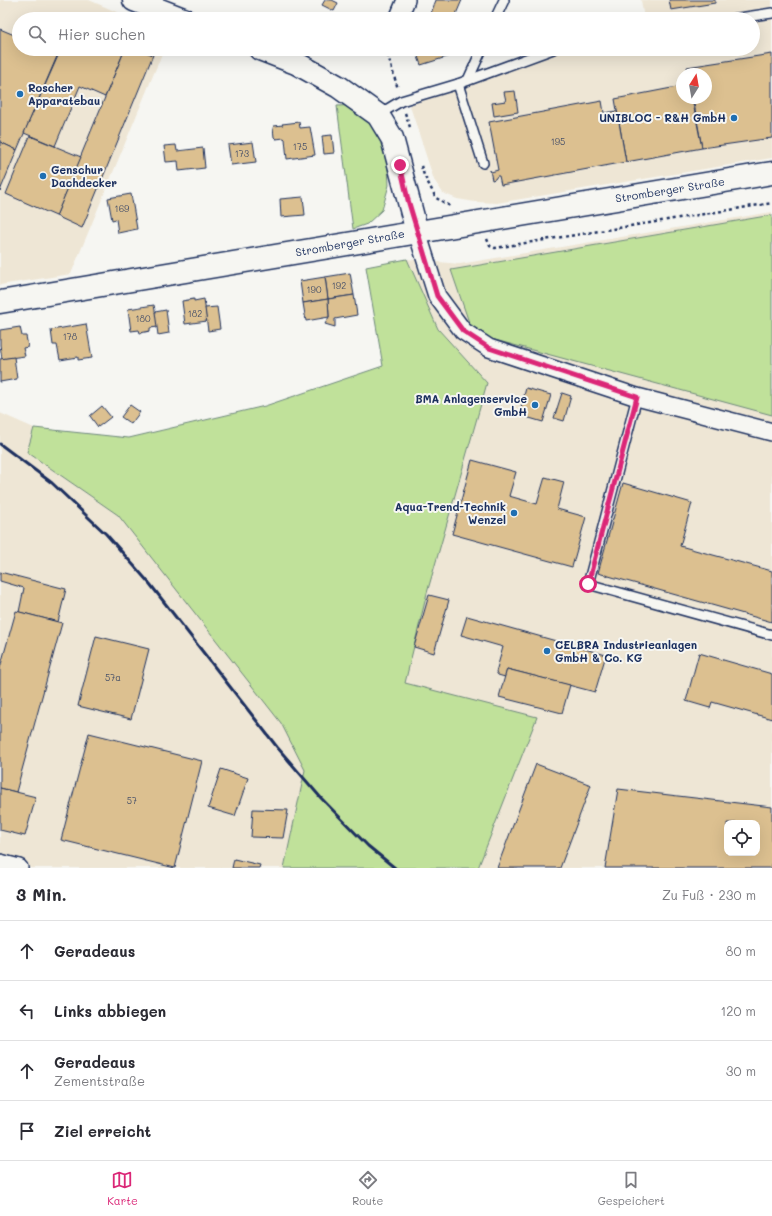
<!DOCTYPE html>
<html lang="de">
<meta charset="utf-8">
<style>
:root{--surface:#fff;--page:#f7f7f7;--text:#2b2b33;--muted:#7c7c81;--line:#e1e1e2;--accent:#db2777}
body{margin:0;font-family:Mali,sans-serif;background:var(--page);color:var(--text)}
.controls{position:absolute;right:12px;bottom:12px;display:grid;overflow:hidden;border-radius:8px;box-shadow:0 4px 16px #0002}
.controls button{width:36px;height:36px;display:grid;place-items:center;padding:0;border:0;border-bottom:1px solid var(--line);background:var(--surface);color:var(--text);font:20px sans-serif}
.compass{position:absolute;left:676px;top:68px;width:36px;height:36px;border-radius:50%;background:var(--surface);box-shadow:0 4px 16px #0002;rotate:11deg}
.stop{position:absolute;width:12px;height:12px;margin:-9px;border:3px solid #db2777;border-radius:50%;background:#fff}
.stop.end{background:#db2777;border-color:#fff;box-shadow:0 1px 4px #0008}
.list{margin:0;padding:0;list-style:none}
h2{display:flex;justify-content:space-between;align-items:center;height:52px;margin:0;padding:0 16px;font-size:17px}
h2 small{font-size:13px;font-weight:400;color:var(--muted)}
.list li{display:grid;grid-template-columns:26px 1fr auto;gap:12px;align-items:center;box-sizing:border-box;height:60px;padding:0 16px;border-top:1px solid var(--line)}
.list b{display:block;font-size:15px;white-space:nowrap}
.list p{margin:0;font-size:13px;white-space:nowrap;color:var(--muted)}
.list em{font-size:13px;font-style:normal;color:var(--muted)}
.icon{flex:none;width:22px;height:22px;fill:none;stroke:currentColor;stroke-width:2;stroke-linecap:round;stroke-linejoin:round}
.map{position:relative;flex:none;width:772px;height:868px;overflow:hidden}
.search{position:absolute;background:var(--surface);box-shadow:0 4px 16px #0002;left:12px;right:12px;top:12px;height:44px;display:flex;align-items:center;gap:10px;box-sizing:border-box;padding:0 14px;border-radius:22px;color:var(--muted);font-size:15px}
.sheet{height:292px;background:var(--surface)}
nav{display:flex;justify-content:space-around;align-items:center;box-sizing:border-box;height:56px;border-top:1px solid var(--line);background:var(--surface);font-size:11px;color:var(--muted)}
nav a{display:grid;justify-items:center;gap:2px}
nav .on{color:var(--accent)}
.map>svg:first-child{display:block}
</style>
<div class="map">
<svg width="772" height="868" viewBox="0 0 772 868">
<rect width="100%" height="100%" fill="#f6f6f2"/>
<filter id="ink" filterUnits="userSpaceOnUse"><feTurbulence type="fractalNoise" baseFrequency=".025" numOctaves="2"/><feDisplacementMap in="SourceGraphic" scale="8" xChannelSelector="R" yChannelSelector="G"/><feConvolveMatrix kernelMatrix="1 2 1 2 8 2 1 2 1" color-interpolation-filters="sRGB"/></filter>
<g filter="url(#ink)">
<g fill="#eee6d5" fill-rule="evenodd">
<path d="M0,0H89L133,19H19V49H164L71,274L0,285Z"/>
<path d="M641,0H772V158L497,203L475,202L457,199L443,193L434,180L409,103L565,49H753V19H644ZM682,74H706V98H682Z"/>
<path d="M772,212V868H415L300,796L284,868H0V413L34,428L27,452L118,515L487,383L438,329L407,259L460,264ZM727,823H757V853H727Z"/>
</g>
<g fill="#c0e19a" stroke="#6e887c">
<path d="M357,105L373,121L387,152L389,185L382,210L367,224L353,229L337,106Z"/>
<path d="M772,215V415L473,334L451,270Z"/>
<path d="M407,259L438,329L487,383L427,593L405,683L537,717L478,868H284L305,770L281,723L118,515L27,452L34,428L129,438L265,406L383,366L366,267Z"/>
</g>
<g fill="#dcc090" stroke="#1b2f5e" fill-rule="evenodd">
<path d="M325,0H332L338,3L334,11L322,5Z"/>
<path d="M436,0H462L454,19H438L430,16Z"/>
<path d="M669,0H715V3L671,10Z"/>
<path d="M0,29L19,37V49H47L58,54L17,150L0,142Z"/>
<path d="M61,49H125L105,97L80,86L55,146L24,133Z"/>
<path d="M125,49H138L153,55L82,228L56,216Z"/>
<path d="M421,49H472L421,65L416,51Z"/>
<path d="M772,54V138L702,148L693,98H706V74H689L687,67Z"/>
<path d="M682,86V98H692L702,148L626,162L615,99Z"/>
<path d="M515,91L518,112L494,116L492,103L506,101L504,92Z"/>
<path d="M602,101L604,113L617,111L626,162L501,185L499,176H497L495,179L492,180L490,170L491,172L498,170L489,122Z"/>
<path d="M299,122L300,128L310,127L315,155L287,159L285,139L284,138L276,139L274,137L273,128L274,126L283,125L282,124Z"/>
<path d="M332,135L334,153L324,154L322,136Z"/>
<path d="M30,136L81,157L56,216L6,194Z"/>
<path d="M0,142L17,150L0,191Z"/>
<path d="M253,142L256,162L231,165L228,145Z"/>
<path d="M176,145L177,151L203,148L205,168L179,171L178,161L166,162L164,146Z"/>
<path d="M131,194L137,229L118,233L116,219L112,220L108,198Z"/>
<path d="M303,197L305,215L281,217L280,199Z"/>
<path d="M350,273L354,295L328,299L325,277Z"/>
<path d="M325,277L328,299L303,303L300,281Z"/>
<path d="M354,295L357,315L335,319V327L325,324L329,317L328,299Z"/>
<path d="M194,299V301L204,299L207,321L185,324L182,301Z"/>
<path d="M328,299L329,317L306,321L303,303Z"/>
<path d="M154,305L158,327L150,328V331L140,333L139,330L131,331L128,309Z"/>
<path d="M217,307L220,329L208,331L205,308Z"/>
<path d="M166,310L169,333L158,335L155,312Z"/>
<path d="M86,324L92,358L78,360V357L60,360L57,345H53L51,330Z"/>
<path d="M20,327L22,336H26L28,347L23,348L25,356L2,359L0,345V330Z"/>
<path d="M14,357L17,379L0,382V359Z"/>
<path d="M526,388L551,395L543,422L519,415Z"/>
<path d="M562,393L571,396L564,421L554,418Z"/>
<path d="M130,405L140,412L131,424L121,417Z"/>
<path d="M102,406L111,417L98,427L90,416Z"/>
<path d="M472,460L516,472L509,496L537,504L545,477L564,482L557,509L586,517L572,567L452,534Z"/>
<path d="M623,483L692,503L680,546L772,571V622L598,573Z"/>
<path d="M0,572L66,589L58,622L19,612L24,588L0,581Z"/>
<path d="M429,595L449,600L434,653L414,647Z"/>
<path d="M16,611L62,623L16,792L0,788V668Z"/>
<path d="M467,616L606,655L595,692L507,669L505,677L498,675L496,672L503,647L461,635Z"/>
<path d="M96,636L149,649L131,719L78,706Z"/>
<path d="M699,653L772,674V719L712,702L710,708L686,701Z"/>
<path d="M507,669L570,685L562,713L499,697Z"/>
<path d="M89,733L202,761L175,868L61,840Z"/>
<path d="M536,764L591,785L560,868H497Z"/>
<path d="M221,769L248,778L235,816L208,808Z"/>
<path d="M0,788L36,797L25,836L0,830Z"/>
<path d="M618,789L772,807V868H605ZM727,823H757V853H727Z"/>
<path d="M253,809L288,810L283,838L251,837Z"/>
<path d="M234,859L260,865L259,868H232Z"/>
</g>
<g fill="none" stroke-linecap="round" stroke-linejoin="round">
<defs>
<g id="service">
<path d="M495,19L504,0"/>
<path d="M732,19L772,13"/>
<path d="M468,80L482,49"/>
<path d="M458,84L483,163"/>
<path d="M378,115L401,101L458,84L553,49"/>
<path d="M637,397L588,584L772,635"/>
</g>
<g id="minor">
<path d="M398,19L406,0"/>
<path d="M417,232L437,296L463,331L489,348L637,397L772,432"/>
<path d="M0,863L19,868"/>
</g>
<g id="tertiary">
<path d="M134,0L183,19"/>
<path d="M260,49L296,63L339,87L378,115L392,138L417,232"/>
</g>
<path id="secondary" d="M0,302L772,173"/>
</defs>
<use href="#service" stroke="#1b2f5e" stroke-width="12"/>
<use href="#minor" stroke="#1b2f5e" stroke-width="20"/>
<use href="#tertiary" stroke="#1b2f5e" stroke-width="25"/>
<use href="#secondary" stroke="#1b2f5e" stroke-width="25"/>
<g stroke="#1b2f5e" stroke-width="2.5" stroke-dasharray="3 3" stroke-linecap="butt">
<path d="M386,49L398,89"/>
<path d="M405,113L410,127"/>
<path d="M421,166L424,175L436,198L452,207"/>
<path d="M487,239L490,246L495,248L772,203"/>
</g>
<use href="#service" stroke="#f6f6f2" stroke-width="9"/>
<use href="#minor" stroke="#f6f6f2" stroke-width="17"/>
<use href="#tertiary" stroke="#f6f6f2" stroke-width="22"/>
<use href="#secondary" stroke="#f6f6f2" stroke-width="22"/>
<path stroke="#1b2f5e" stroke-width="3" d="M0,444L52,483L106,534L150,584L277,747L321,798L368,846L395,868"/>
</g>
</g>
<g fill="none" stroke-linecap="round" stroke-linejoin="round" filter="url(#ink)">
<path stroke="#db2777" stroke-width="5" d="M400,165L408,200L437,296L463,331L489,348L637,397L588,584"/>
</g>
<g fill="#1f6fb2" stroke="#f6f6f2" stroke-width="1.5">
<circle cx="20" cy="94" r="4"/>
<circle cx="734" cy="118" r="4"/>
<circle cx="43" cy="176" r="4"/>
<circle cx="535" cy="405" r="4"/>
<circle cx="514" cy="513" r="4"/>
<circle cx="547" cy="651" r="4"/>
</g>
<g text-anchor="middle" stroke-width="4" stroke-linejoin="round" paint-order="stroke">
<g font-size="9" fill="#4b536a">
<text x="558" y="145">195</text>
<text x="300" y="150">175</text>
<text x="242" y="157">173</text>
<text x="122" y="212">169</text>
<text x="339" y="289">192</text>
<text x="314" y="293">190</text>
<text x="195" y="317">182</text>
<text x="143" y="322">180</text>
<text x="70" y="340">178</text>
<text x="113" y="681">57a</text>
<text x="132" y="804">57</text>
</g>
<g font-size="11" font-weight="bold" fill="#1b2f5e" stroke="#f6f6f2" text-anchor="start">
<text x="28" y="92">Roscher<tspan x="28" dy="13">Apparatebau</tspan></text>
<text x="726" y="122" text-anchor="end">UNIBLOC - R&amp;H GmbH</text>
<text x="51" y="174">Genschur<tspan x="51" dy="13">Dachdecker</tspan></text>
<text x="527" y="403" text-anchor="end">BMA Anlagenservice<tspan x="527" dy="13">GmbH</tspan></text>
<text x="506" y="511" text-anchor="end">Aqua-Trend-Technik<tspan x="506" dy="13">Wenzel</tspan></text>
<text x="555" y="649">CELBRA Industrieanlagen<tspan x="555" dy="13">GmbH &amp; Co. KG</tspan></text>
</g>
<g font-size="11" fill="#1b2f5e" stroke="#f6f6f2">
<text transform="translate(670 190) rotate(-9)" y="4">Stromberger Straße</text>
<text transform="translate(350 243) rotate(-10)" y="4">Stromberger Straße</text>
</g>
</g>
</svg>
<div class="controls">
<button><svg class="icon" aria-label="locate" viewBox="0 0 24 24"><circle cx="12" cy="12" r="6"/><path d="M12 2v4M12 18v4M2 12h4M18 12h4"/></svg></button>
</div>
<svg class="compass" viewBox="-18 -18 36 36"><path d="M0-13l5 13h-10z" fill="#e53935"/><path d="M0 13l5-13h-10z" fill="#7c7c81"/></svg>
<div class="stop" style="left:588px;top:584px"></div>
<div class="stop end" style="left:400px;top:165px"></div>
<div class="search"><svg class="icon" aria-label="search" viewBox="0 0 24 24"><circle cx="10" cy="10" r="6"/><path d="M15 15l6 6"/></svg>Hier suchen</div>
</div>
<section class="sheet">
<h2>3 Min.<small>Zu Fuß · 230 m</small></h2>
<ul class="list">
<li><svg class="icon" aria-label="ahead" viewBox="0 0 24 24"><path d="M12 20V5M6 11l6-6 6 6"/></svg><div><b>Geradeaus</b></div><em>80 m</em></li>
<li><svg class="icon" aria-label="left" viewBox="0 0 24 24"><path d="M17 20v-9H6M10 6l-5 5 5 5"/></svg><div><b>Links abbiegen</b></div><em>120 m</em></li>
<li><svg class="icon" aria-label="ahead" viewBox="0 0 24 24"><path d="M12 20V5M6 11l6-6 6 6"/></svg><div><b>Geradeaus</b><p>Zementstraße</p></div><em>30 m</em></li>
<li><svg class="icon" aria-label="arrive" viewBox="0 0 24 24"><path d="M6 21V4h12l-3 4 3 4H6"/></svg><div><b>Ziel erreicht</b></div></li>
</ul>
</section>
<nav>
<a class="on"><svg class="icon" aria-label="map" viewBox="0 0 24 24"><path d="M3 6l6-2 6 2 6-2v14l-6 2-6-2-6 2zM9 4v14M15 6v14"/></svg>Karte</a>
<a><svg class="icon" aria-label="directions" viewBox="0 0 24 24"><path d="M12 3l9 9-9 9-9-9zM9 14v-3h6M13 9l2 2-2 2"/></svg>Route</a>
<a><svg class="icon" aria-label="saved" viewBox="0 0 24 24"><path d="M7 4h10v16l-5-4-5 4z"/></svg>Gespeichert</a>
</nav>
